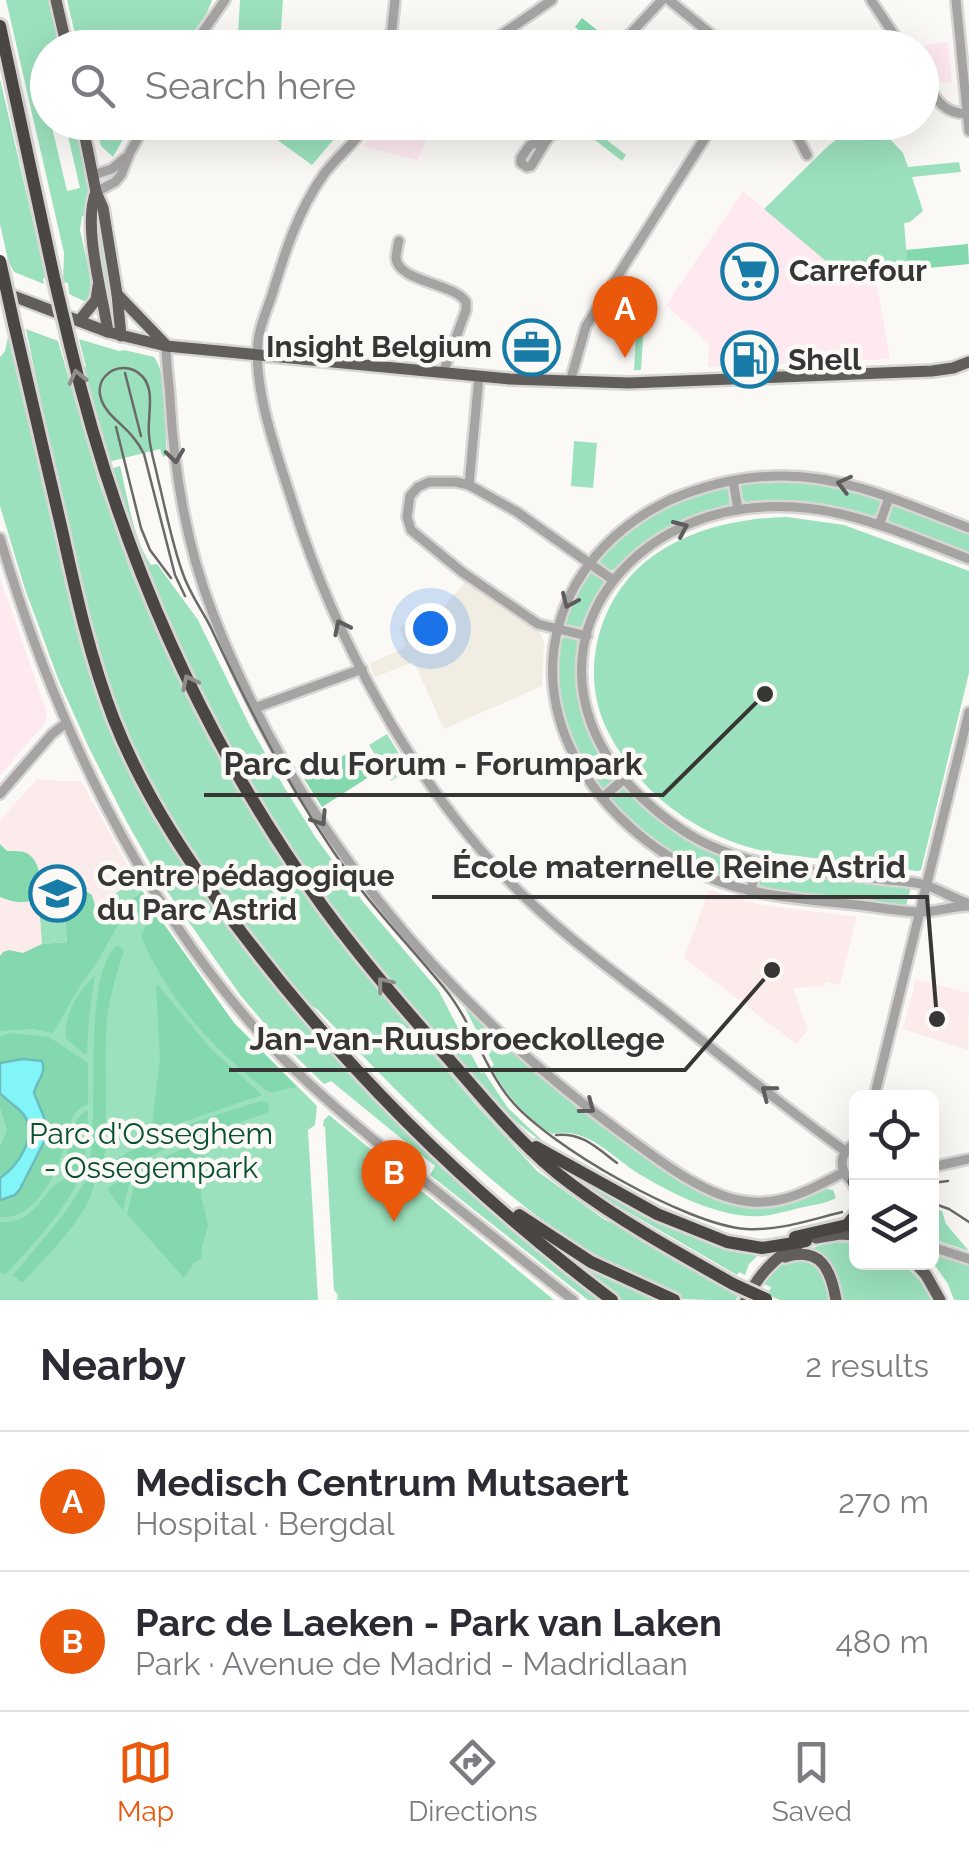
<!DOCTYPE html>
<meta charset="utf-8">
<style>
:root{--surface:#fff;--page:#f2f2f3;--text:#2b2b33;--muted:#7c7c81;--line:#e1e1e2;--accent:#ea580c}
body{margin:0;font-family:Raleway,sans-serif;background:var(--page);color:var(--text)}
.controls{position:absolute;right:30px;bottom:30px;display:grid;overflow:hidden;border-radius:15px;box-shadow:0 10px 40px #0002}
.controls button{width:90px;height:90px;display:grid;place-items:center;padding:0;border:0;border-bottom:2px solid var(--line);background:var(--surface);color:var(--text);font:50px sans-serif}
.you{position:absolute;left:430px;top:628px;width:35px;height:35px;margin:-25px;border:8px solid #fff;border-radius:50%;background:#1a73e8;box-shadow:0 0 0 15px #1a73e833}
.badge{display:grid;place-items:center;width:65px;height:65px;border-radius:50%;background:var(--accent);color:#fff;font-size:32px;font-weight:700}
.pin{position:absolute;translate:-50% -82px;filter:drop-shadow(0 2px 5px #0008)}
.pin::after{content:'';position:absolute;top:52px;width:35px;height:30px;background:inherit;clip-path:polygon(0 0,100% 0,50% 100%)}
.list{margin:0;padding:0;list-style:none}
h2{display:flex;justify-content:space-between;align-items:center;height:130px;margin:0;padding:0 40px;font-size:42px}
h2 small{font-size:32px;font-weight:400;color:var(--muted)}
.list li{display:grid;grid-template-columns:65px 1fr auto;gap:30px;align-items:center;box-sizing:border-box;height:140px;padding:0 40px;border-top:2px solid var(--line)}
.list b{display:block;font-size:38px;white-space:nowrap}
.list p{margin:0;font-size:32px;white-space:nowrap;color:var(--muted)}
.list em{font-size:32px;font-style:normal;color:var(--muted)}
.icon{flex:none;width:55px;height:55px;fill:none;stroke:currentColor;stroke-width:2;stroke-linecap:round;stroke-linejoin:round}
.map{position:relative;flex:none;width:969px;height:1300px;overflow:hidden}
.search{position:absolute;background:var(--surface);box-shadow:0 10px 40px #0002;left:30px;right:30px;top:30px;height:110px;display:flex;align-items:center;gap:25px;box-sizing:border-box;padding:0 35px;border-radius:55px;color:var(--muted);font-size:38px}
.sheet{height:410px;background:var(--surface)}
nav{display:flex;justify-content:space-around;align-items:center;box-sizing:border-box;height:140px;border-top:2px solid var(--line);background:var(--surface);font-size:28px;color:var(--muted)}
nav a{display:grid;justify-items:center;gap:5px}
nav .on{color:var(--accent)}
.map>svg:first-child{display:block}
</style>
<div class="map">
<svg width="969" height="1300" viewBox="0 0 969 1300">
<rect width="100%" height="100%" fill="#fbf9f6"/>
<g fill="#fee9f0">
<path d="M948,42L952,82L937,83L922,61V48L912,47Z"/>
<path d="M389,123H428L433,125L417,160L362,146Z"/>
<path d="M743,191L845,276L875,274L890,359L708,367L709,344L666,305Z"/>
<path d="M0,578L47,713L45,723L0,775Z"/>
</g>
<path fill="#f1ede2" d="M465,582L513,612L541,633L544,643L542,686L444,729L414,662L375,677L369,664L402,649L406,644L399,627L445,606Z"/>
<g fill="#fbebeb">
<path d="M37,779L57,781H81L136,881L94,906L0,1025V820Z"/>
<path d="M709,890L761,905L857,917L840,985L827,982L825,986L793,988L808,1030L796,1044L684,958Z"/>
<path d="M916,979L969,993L968,1050L903,1029Z"/>
</g>
<g fill="#9ce1bd">
<path d="M6,0H49L60,47L48,48L47,80L44,90L47,105L48,122L51,123L67,191L80,188L65,123H76L88,183V216H82L80,230L93,289L88,303L69,294L68,283L63,282L64,253Z"/>
<path d="M67,0H212L207,13L182,48L78,47Z"/>
<path d="M240,0H283L281,30L256,31L255,36L238,35Z"/>
<path d="M0,79L46,278H43L44,284L14,272L8,260L0,224Z"/>
<path d="M95,123H132L113,157L101,146Z"/>
<path d="M267,123C289,123 310,123 332,125C341,126 347,122 356,124L357,127L349,136L334,139L312,165L276,139Z"/>
<path d="M573,123H585L626,155L622,161Z"/>
<path d="M857,123H875L903,153L908,167L959,162L961,172L912,177L923,211L910,222L904,223L908,270L845,277L764,209L827,147Z"/>
<path d="M97,226H103L116,313L108,311Z"/>
<path d="M638,302L645,308L641,370H634Z"/>
<path d="M26,329L58,341L98,480L132,575L163,645L193,709L228,771L307,897L403,1019L477,1106L537,1171L605,1220L632,1230L731,1288L730,1292L738,1296L736,1300C719,1300 698,1300 682,1299C649,1289 615,1269 586,1250C484,1185 402,1096 318,1010L304,1000C240,921 175,841 133,748C105,686 89,619 74,552C57,478 41,403 26,329Z"/>
<path d="M8,337L75,619L99,700L121,756L159,826L185,867L282,996L343,1066L395,1118L606,1300H588L430,1175L435,1166L331,1081L324,1084L276,1037L241,996L162,884L128,824L90,750L59,681L25,589L0,506V357L5,351Z"/>
<path d="M79,339L119,351L124,350L154,357C169,376 164,430 167,455L163,457L160,449L108,462L83,367H86Z"/>
<path d="M574,441L597,443L593,488L571,486Z"/>
<path d="M120,466C128,498 133,539 151,565L157,564L198,620L251,728L284,787L316,838L364,903L439,991L481,1073L484,1072L508,1108L548,1146C493,1109 452,1055 411,1004C375,961 340,918 308,872C221,748 158,611 110,469Z"/>
<path d="M787,481L833,485L878,498L881,501L876,515L872,517C830,503 790,499 746,503L743,499L741,487L743,484Z"/>
<path d="M722,487L728,489L730,505C683,520 650,534 615,570H610L598,561L599,557C638,519 670,502 722,487Z"/>
<path d="M896,505L969,533V555L891,524L888,520L892,508Z"/>
<path d="M787,517L844,525L969,571V673L921,870L918,871L773,853C720,843 671,816 637,775C624,759 612,742 604,723C581,669 599,601 644,563C684,530 737,518 787,517Z"/>
<path d="M591,573L603,580L604,584L584,626L580,627L567,625L565,621L579,586Z"/>
<path d="M566,637L578,640L580,643C574,697 586,729 615,775V778L604,788L599,786C568,739 551,697 561,639Z"/>
<path d="M387,734L409,770L391,781L369,745Z"/>
<path d="M622,789H627C661,825 700,848 747,865L749,869L746,882C702,883 642,833 612,803V797Z"/>
<path d="M764,869L776,871L911,887L906,906L767,889L759,885L761,871Z"/>
<path d="M136,881L167,931L234,1023L317,1106L315,1125L308,1130L318,1300H0V1025L97,917L98,914L94,906Z"/>
<path d="M63,900L67,942L42,944L39,902Z"/>
<path d="M465,1008C484,1021 503,1043 522,1060C568,1101 617,1139 669,1172C692,1186 718,1205 746,1207C776,1210 800,1200 827,1189L833,1190L836,1198C825,1204 812,1205 799,1208C787,1211 774,1215 762,1216C721,1219 673,1194 639,1174C611,1156 587,1126 552,1134C525,1117 506,1095 491,1067L494,1065Z"/>
<path d="M329,1115L554,1300H337L338,1295L334,1290L325,1127L323,1126L324,1120Z"/>
<path d="M581,1178L677,1230L715,1242L762,1251L749,1264L745,1275L739,1272L737,1275L597,1194L579,1181Z"/>
<path d="M932,1208L942,1211L946,1224L969,1251L932,1239Z"/>
<path d="M833,1242L856,1243V1262L903,1263L920,1281L931,1300H839C835,1269 837,1262 805,1250Z"/>
<path d="M570,1253L661,1300H622L567,1257Z"/>
<path d="M932,1254L969,1266V1300H954L948,1284L932,1261Z"/>
<path d="M807,1258L820,1265L833,1300H780L768,1295L771,1287L764,1284C780,1262 780,1262 807,1258Z"/>
</g>
<g fill="#83d9ad">
<path d="M582,18L611,41L605,47H599L575,27Z"/>
<path d="M968,244L969,264L908,270L906,250Z"/>
<path d="M356,748L372,775L322,807L304,779Z"/>
<path d="M0,844L7,851C10,851 21,851 24,852C40,857 42,882 40,896C28,905 14,903 0,897Z"/>
<path d="M70,889H82L92,895L99,921L143,892L150,904L141,911L131,912L121,919L99,959L80,986L53,1033L33,1029L0,1031V956L3,952L9,950L23,953L42,944L67,942L63,900L64,894Z"/>
<path d="M154,910L234,1023L297,1087L272,1092L267,1091C213,1049 168,1000 141,936Z"/>
<path d="M118,945L124,951C116,974 110,996 107,1020C103,1067 109,1114 104,1161L96,1167L90,1160C99,1115 82,970 118,945Z"/>
<path d="M95,975L89,1018L87,1053L84,1054L66,1038C63,1016 79,990 95,975Z"/>
<path d="M158,985L211,1049L262,1095L151,1133L160,1058L156,987Z"/>
<path d="M12,1033L49,1037L88,1063V1104C82,1107 80,1107 75,1113C69,1122 69,1134 65,1144C57,1173 36,1220 0,1217V1200H3L47,1137L48,1130L34,1093L44,1070L42,1061L23,1059L0,1063V1036Z"/>
<path d="M0,1093C7,1101 18,1107 24,1115C38,1137 18,1166 0,1178V1147L7,1130L0,1107Z"/>
<path d="M261,1101L267,1102L269,1106L268,1112L264,1114L167,1148L119,1173H113L109,1168L110,1164C153,1133 211,1117 261,1101Z"/>
<path d="M86,1110L88,1111L86,1147L82,1169L61,1173L77,1119Z"/>
<path d="M189,1146H197L204,1157L206,1165L202,1178L201,1195L208,1226L202,1246L201,1259L194,1263L184,1278L127,1214L138,1169Z"/>
<path d="M132,1172L123,1210L107,1189Z"/>
<path d="M79,1175C73,1203 27,1251 6,1274L0,1273V1222C45,1224 38,1180 79,1175Z"/>
<path d="M90,1178L95,1180C91,1214 45,1258 22,1283L13,1275C31,1254 49,1233 66,1211C74,1200 80,1186 90,1178Z"/>
</g>
<path fill="#82f5f8" stroke="#6cbcbe" stroke-width="2.5" d="M23,1059L42,1061C47,1074 36,1081 34,1093L46,1122L47,1136L20,1189L15,1195L0,1200V1178C18,1166 38,1137 24,1115C18,1107 7,1101 0,1093V1063Z"/>
<g fill="none" stroke-linecap="round" stroke-linejoin="round">
<defs>
<g id="minor">
<path d="M669,0L728,48"/>
<path d="M871,0L903,48"/>
<path d="M956,0L969,131"/>
<path d="M195,48L202,33L225,0"/>
<path d="M390,48L395,0"/>
<path d="M482,48L552,0"/>
<path d="M617,48L662,0"/>
<path d="M922,75C935,96 940,113 967,114"/>
<path d="M368,122C357,142 337,156 324,174C297,212 284,255 271,298C266,312 259,328 258,342C253,391 278,457 293,504C334,636 409,775 504,876C553,928 610,969 666,1012C725,1059 784,1107 845,1151"/>
<path d="M790,122L807,155"/>
<path d="M546,141L530,145L521,158V163L527,167L531,166L546,141L562,122"/>
<path d="M93,175L112,169L125,158"/>
<path d="M96,192L115,182L121,175L130,152L147,122"/>
<path d="M399,241C398,243 396,257 396,258C398,282 454,283 466,302V310L443,373"/>
<path d="M166,346C166,364 169,381 170,399C174,472 186,545 213,614C294,823 439,999 619,1131C654,1156 701,1195 744,1201C781,1207 812,1189 844,1172"/>
<path d="M570,382L586,326L715,122"/>
<path d="M733,481L738,509"/>
<path d="M469,485L479,376"/>
<path d="M879,525L889,498"/>
<path d="M969,528C908,505 847,475 780,476C743,476 705,485 670,500C630,519 598,546 576,584C509,703 596,829 708,877C752,896 802,899 849,904C871,906 894,911 917,912C934,913 951,906 969,906"/>
<path d="M0,538C54,722 141,905 272,1047C308,1085 349,1120 390,1153C450,1203 511,1251 573,1300"/>
<path d="M587,636L538,624L462,572L411,530L407,517L410,496L418,487L429,482H456L469,485L517,512L613,580"/>
<path d="M255,708L362,669"/>
<path d="M0,794L52,734L66,723"/>
<path d="M602,798L624,779"/>
<path d="M751,891L757,862"/>
<path d="M967,903C952,898 939,889 925,885C911,881 895,881 880,879C816,871 747,869 690,835C648,809 608,770 591,723C552,615 639,523 743,509C827,497 893,530 969,559"/>
<path d="M874,1098L969,712"/>
<path d="M856,1143C837,1153 838,1174 856,1184"/>
<path d="M932,1167L969,1159"/>
<path d="M932,1247L969,1259"/>
</g>
<g id="major">
<path d="M56,0L67,48"/>
<path d="M82,122L96,192L103,208L117,294L121,336"/>
<path d="M96,192C82,225 103,296 108,332"/>
<path d="M0,291L108,332L166,346L510,379L629,383L932,371L953,368L969,362"/>
<path d="M117,294L166,345"/>
<path d="M79,321L96,300L98,286"/>
<path d="M853,1182L856,1188"/>
<path d="M816,1238L840,1234L856,1235"/>
<path d="M785,1257C821,1246 831,1270 836,1300"/>
<path d="M914,1262L926,1275L940,1300"/>
<path d="M746,1300C758,1275 774,1257 799,1244"/>
</g>
<g id="highway">
<path d="M0,26L55,282"/>
<path d="M14,324C30,393 46,461 62,530C76,594 90,658 114,720C145,798 192,867 242,933C349,1074 471,1194 612,1300"/>
<path d="M70,345C118,547 201,739 324,908C360,957 399,1003 440,1049C481,1095 521,1147 571,1184C622,1222 678,1253 733,1284"/>
<path d="M536,1147L657,1214L727,1242L762,1248L806,1241"/>
<path d="M519,1215L591,1262L674,1300"/>
<path d="M795,1237L847,1225L856,1214"/>
</g>
</defs>
<use href="#minor" stroke="#d8d6d3" stroke-width="14"/>
<use href="#major" stroke="#d8d6d3" stroke-width="16"/>
<use href="#highway" stroke="#d8d6d3" stroke-width="18"/>
<use href="#minor" stroke="#a5a4a3" stroke-width="9"/>
<use href="#major" stroke="#615e5c" stroke-width="11"/>
<use href="#highway" stroke="#494644" stroke-width="12"/>
<g stroke="#6b6a68" stroke-width="2.5">
<path d="M125,373L141,436"/>
<path d="M116,427L141,528L150,550L171,578"/>
<path d="M185,596L175,575L144,454C137,439 127,430 115,419C77,384 119,353 142,376C156,390 147,417 149,435C150,450 155,464 158,479C166,511 172,544 183,574C190,594 202,610 211,628C252,716 295,800 352,878C381,917 414,951 445,989C472,1022 483,1066 510,1099C547,1145 687,1225 746,1229C779,1231 810,1220 842,1212"/>
<path d="M556,1135C582,1132 597,1148 617,1163"/>
<path d="M932,1183L948,1181"/>
<path d="M932,1203L949,1209L969,1222"/>
</g>
<defs>
<g id="highway-bridge">
<path d="M0,261L14,324"/>
<path d="M55,282L70,345"/>
<path d="M733,1284L766,1299"/>
</g>
</defs>
<use href="#highway-bridge" stroke="#d8d6d3" stroke-width="18" stroke-linecap="butt"/>
<use href="#highway-bridge" stroke="#494644" stroke-width="12"/>
</g>
<defs><path id="oneway-chevron" d="M-2-3.5L2.5 0L-2 3.5" fill="none" stroke-width="1.6" stroke-linecap="round" stroke-linejoin="round" transform="scale(2.5)"/></defs>
<g stroke="#908e8b">
<use href="#oneway-chevron" transform="translate(77 377) rotate(-103)"/>
<use href="#oneway-chevron" transform="translate(189 682) rotate(-116)"/>
<use href="#oneway-chevron" transform="translate(384 984) rotate(-129)"/>
</g>
<g stroke="#5e5c5c">
<use href="#oneway-chevron" transform="translate(175 456) rotate(83)"/>
<use href="#oneway-chevron" transform="translate(844 484) rotate(-166)"/>
<use href="#oneway-chevron" transform="translate(681 528) rotate(-24)"/>
<use href="#oneway-chevron" transform="translate(569 601) rotate(114)"/>
<use href="#oneway-chevron" transform="translate(341 627) rotate(-116)"/>
<use href="#oneway-chevron" transform="translate(320 819) rotate(57)"/>
<use href="#oneway-chevron" transform="translate(768 1092) rotate(-142)"/>
<use href="#oneway-chevron" transform="translate(588 1107) rotate(37)"/>
</g>
<defs>
<symbol id="supermarket-ring" viewBox="-11 -11 22 22"><circle r="9.5" fill="#fbf9f6" stroke="#177ba7" stroke-width="1.5"/><path d="M-6-5.5h2.5l.6 2H6L4.5 2H-2.5L-4.4-4H-6ZM-1.5 3.2a1.3 1.3 0 1 0 .1 0ZM3 3.2a1.3 1.3 0 1 0 .1 0Z" fill="#177ba7"/></symbol>
<symbol id="office-ring" viewBox="-11 -11 22 22"><circle r="9.5" fill="#fbf9f6" stroke="#177ba7" stroke-width="1.5"/><path d="M-6-3h4V-5.5h4V-3h4V5H-6ZM-1-4.5V-3h2v-1.5ZM-6 0V1H6V0Z" fill="#177ba7"/></symbol>
<symbol id="fuel-ring" viewBox="-11 -11 22 22"><circle r="9.5" fill="#fbf9f6" stroke="#177ba7" stroke-width="1.5"/><path d="M-5.5-6h7V0h2V4h1.3V-2.5L3-4.5l.8-.8L6-3V5H2.5V1h-1V6h-7ZM-4.2-4.7v3.2H.2V-4.7Z" fill="#177ba7"/></symbol>
<symbol id="school-ring" viewBox="-11 -11 22 22"><circle r="9.5" fill="#fbf9f6" stroke="#177ba7" stroke-width="1.5"/><path d="M0-5L7-2L0 1L-7-2ZM-4 1L0 2.5L4 1V4Q0 6-4 4Z" fill="#177ba7"/></symbol>
</defs>
<g fill-rule="evenodd">
<use href="#supermarket-ring" x="718" y="240" width="63" height="63"/>
<use href="#office-ring" x="500" y="316" width="63" height="63"/>
<use href="#fuel-ring" x="718" y="328" width="63" height="63"/>
<use href="#school-ring" x="26" y="862" width="63" height="63"/>
</g>
<g text-anchor="middle" stroke-width="9" stroke-linejoin="round" paint-order="stroke">
<g font-size="30" font-weight="bold" fill="#373635" stroke="#fbf9f6" text-anchor="start">
<text x="789" y="281">Carrefour</text>
<text x="492" y="357" text-anchor="end">Insight Belgium</text>
<text x="788" y="370">Shell</text>
<text x="97" y="886">Centre pédagogique<tspan x="97" dy="34">du Parc Astrid</tspan></text>
</g>
<g font-size="30" fill="#084f34" stroke="#fbf9f6">
<text x="151" y="1144">Parc d'Osseghem<tspan x="151" dy="34">- Ossegempark</tspan></text>
</g>
</g>
<path fill="none" stroke="#373635" stroke-width="4" d="M765 694L663 795H204M937 1019L927 897H432M772 970L685 1070H229"/>
<g fill="#373635" stroke="#fbf9f6" stroke-width="4">
<circle cx="765" cy="694" r="10"/>
<circle cx="937" cy="1019" r="10"/>
<circle cx="772" cy="970" r="10"/>
</g>
<g font-size="32" text-anchor="middle" font-weight="bold" fill="#373635" stroke="#fbf9f6" stroke-width="9" stroke-linejoin="round" paint-order="stroke">
<text x="433" y="775">Parc du Forum - Forumpark</text>
<text x="679" y="878">École maternelle Reine Astrid</text>
<text x="457" y="1050">Jan-van-Ruusbroeckollege</text>
</g>
</svg>
<div class="controls">
<button><svg class="icon" aria-label="locate" viewBox="0 0 24 24"><circle cx="12" cy="12" r="6"/><path d="M12 2v4M12 18v4M2 12h4M18 12h4"/></svg></button>
<button><svg class="icon" aria-label="layers" viewBox="0 0 24 24"><path d="M12 4l9 5-9 5-9-5zM3 14l9 5 9-5"/></svg></button>
</div>
<div class="you"></div>
<div class="pin badge" style="left:625px;top:358px">A</div>
<div class="pin badge" style="left:394px;top:1222px">B</div>
<div class="search"><svg class="icon" aria-label="search" viewBox="0 0 24 24"><circle cx="10" cy="10" r="6"/><path d="M15 15l6 6"/></svg>Search here</div>
</div>
<section class="sheet">
<h2>Nearby<small>2 results</small></h2>
<ul class="list">
<li><span class="badge">A</span><div><b>Medisch Centrum Mutsaert</b><p>Hospital · Bergdal</p></div><em>270 m</em></li>
<li><span class="badge">B</span><div><b>Parc de Laeken - Park van Laken</b><p>Park · Avenue de Madrid - Madridlaan</p></div><em>480 m</em></li>
</ul>
</section>
<nav>
<a class="on"><svg class="icon" aria-label="map" viewBox="0 0 24 24"><path d="M3 6l6-2 6 2 6-2v14l-6 2-6-2-6 2zM9 4v14M15 6v14"/></svg>Map</a>
<a><svg class="icon" aria-label="directions" viewBox="0 0 24 24"><path d="M12 3l9 9-9 9-9-9zM9 14v-3h6M13 9l2 2-2 2"/></svg>Directions</a>
<a><svg class="icon" aria-label="saved" viewBox="0 0 24 24"><path d="M7 4h10v16l-5-4-5 4z"/></svg>Saved</a>
</nav>
